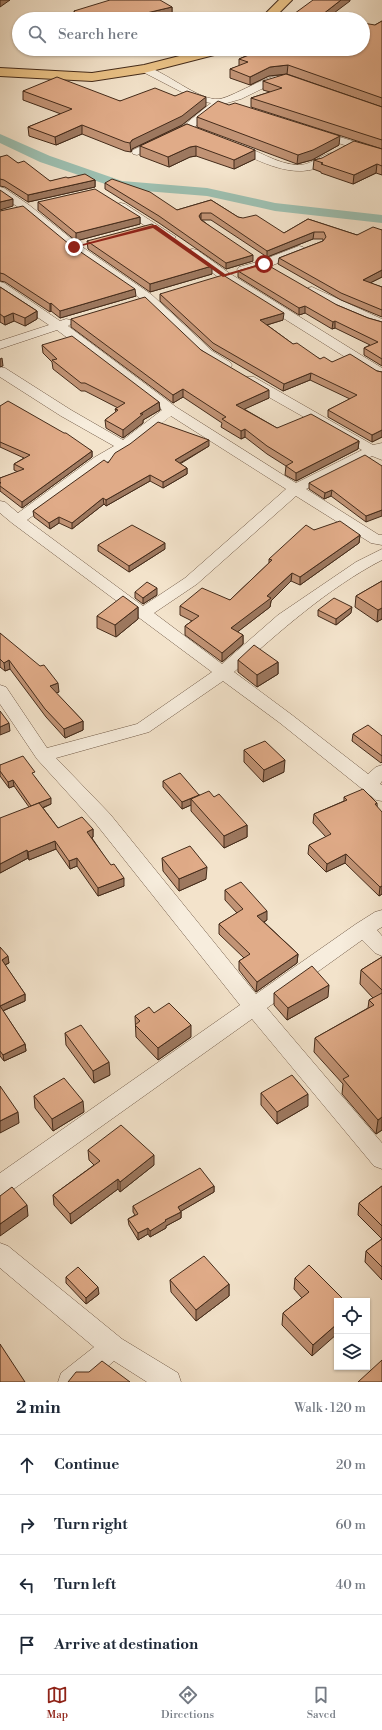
<!DOCTYPE html>
<meta charset="utf-8">
<style>
:root{--surface:#fff;--page:#f6f6f7;--text:#1f2937;--muted:#747a83;--line:#e0e1e3;--accent:#8f2418}
body{margin:0;font-family:"Libre Bodoni",serif;background:var(--page);color:var(--text)}
.controls{position:absolute;right:12px;bottom:12px;display:grid;overflow:hidden;border-radius:0px;box-shadow:0 1px 3px #0004}
.controls button{width:36px;height:36px;display:grid;place-items:center;padding:0;border:0;border-bottom:1px solid var(--line);background:var(--surface);color:var(--text);font:20px sans-serif}
.stop{position:absolute;width:12px;height:12px;margin:-9px;border:3px solid #8f2418;border-radius:50%;background:#fff}
.stop.end{background:#8f2418;border-color:#fff;box-shadow:0 1px 4px #0008}
.list{margin:0;padding:0;list-style:none}
h2{display:flex;justify-content:space-between;align-items:center;height:52px;margin:0;padding:0 16px;font-size:17px}
h2 small{font-size:13px;font-weight:400;color:var(--muted)}
.list li{display:grid;grid-template-columns:26px 1fr auto;gap:12px;align-items:center;box-sizing:border-box;height:60px;padding:0 16px;border-top:1px solid var(--line)}
.list b{display:block;font-size:15px;white-space:nowrap}
.list em{font-size:13px;font-style:normal;color:var(--muted)}
.icon{flex:none;width:22px;height:22px;fill:none;stroke:currentColor;stroke-width:2;stroke-linecap:round;stroke-linejoin:round}
.map{position:relative;flex:none;width:382px;height:1382px;overflow:hidden}
.search{position:absolute;background:var(--surface);box-shadow:0 1px 3px #0004;left:12px;right:12px;top:12px;height:44px;display:flex;align-items:center;gap:10px;box-sizing:border-box;padding:0 14px;border-radius:22px;color:var(--muted);font-size:15px}
.sheet{height:292px;background:var(--surface)}
nav{display:flex;justify-content:space-around;align-items:center;box-sizing:border-box;height:56px;border-top:1px solid var(--line);background:var(--surface);font-size:11px;color:var(--muted)}
nav a{display:grid;justify-items:center;gap:2px}
nav .on{color:var(--accent)}
.map>svg:first-child{display:block}
</style>
<div class="map">
<svg width="382" height="1382" viewBox="0 0 382 1382">
<rect width="100%" height="100%" fill="#f3e3cb"/>
<filter id="stains"><feTurbulence type="fractalNoise" baseFrequency=".005" numOctaves="4"/><feColorMatrix values="0 0 0 0 .2 0 0 0 0 .09 0 0 0 0 .02 0 0 0 .5 -.17"/></filter>
<radialGradient id="worn" r=".72"><stop offset=".6" stop-color="#630" stop-opacity="0"/><stop offset="1" stop-color="#630" stop-opacity=".3"/></radialGradient>
<g fill="none" stroke-linecap="round" stroke-linejoin="round">
<path fill="#9dbfb0" fill-rule="evenodd" d="M0,134L50,156L122,181L207,188L275,203L382,215V223L275,211L207,196L120,189L40,162L0,143Z"/>
<defs>
<g id="street">
<path d="M144,66C166,71 198,101 219,99C235,97 279,66 290,78L289,80L276,82L241,99L220,105L191,130L137,155L133,154L132,152L133,150L183,126L211,103L199,101L141,71L139,69L141,67Z"/>
<path d="M317,130L382,150V157L313,135L312,133L313,131Z"/>
<path d="M234,143C256,148 276,165 300,165C313,165 325,150 338,153L339,155C336,159 331,161 327,164C294,182 261,161 230,148L229,146L230,144Z"/>
<path d="M0,187L4,188L29,205L78,244L152,295L212,351L230,362L232,365L230,368H220L202,357L144,301L70,250L21,209L0,195Z"/>
<path d="M121,203L125,204L176,237L174,239H166L117,208L115,206L117,204Z"/>
<path d="M299,246L303,247L305,250L303,253C289,258 252,276 239,273L237,270L239,267L260,261Z"/>
<path d="M193,249L197,250L229,273L382,368V378L377,377L221,279L189,256L187,253L189,250Z"/>
<path d="M0,282L4,283L60,321L66,319L71,320L72,323L68,326L176,407L296,483L362,450L244,383L242,380L244,377H254L373,445L382,443V460L372,456L306,489L379,535H382V545L371,543L296,496L197,584L154,613L222,664L278,615L356,562L382,549V560C328,588 279,632 234,672L292,715L368,774L376,767L382,765V781L380,784L382,785V801L376,800L280,723L223,681L149,732L56,758L110,814L256,994L356,924L375,912L382,910V927L377,930L382,936V956L375,953L362,940L267,1008L382,1143V1169L374,1166L252,1019L8,1193L0,1196V1173L240,1005L96,824L37,759L0,704V685L6,687L47,748L137,724L212,672L12,523L0,513V501L5,502L18,513L95,457L114,446L61,416L0,377V367L5,368L71,410L123,440L162,410L57,330L0,349V341L49,325L0,292ZM171,416L286,489L185,578L143,606L27,520L105,463L129,449Z"/>
<path d="M312,287L382,319V328L308,294L306,291L308,288Z"/>
<path d="M0,1243L8,1246L122,1339L178,1373L181,1382H147L114,1361L89,1382H58L61,1373L94,1347L0,1268Z"/>
</g>
<g id="primary">
<path d="M279,0H292L273,19H260Z"/>
<path d="M207,49H228L226,52L144,73L92,81L0,76V68L92,73L144,65Z"/>
</g>
</defs>
<use href="#street" stroke="#705946" stroke-width="1"/>
<use href="#primary" stroke="#442b1a" stroke-width="2"/>
<use href="#street" fill="#f7eddd" fill-rule="evenodd"/>
<use href="#primary" fill="#eac286" fill-rule="evenodd"/>
</g>
<g fill="#c19375" stroke="#442b1a">
<path d="M172,7V17L161,19H74V11Z"/>
<path d="M382,21V107L287,74L269,76L250,85L230,78V69L239,66V59L255,52V49H363L375,25Z"/>
<path d="M139,49H171L154,54Z"/>
<path d="M263,81L382,107V149L251,107V98L270,92L263,90Z"/>
<path d="M23,91L120,101L175,96L206,106L182,125L132,149L131,152L125,151L82,134L56,145L29,136L28,127L61,114L23,100Z"/>
<path d="M197,117L339,145L312,160L297,164L197,127Z"/>
<path d="M187,124L255,159L234,169L196,156L190,157L169,167L140,156V146Z"/>
<path d="M382,149V175L376,173L353,184L321,173V172L313,169L314,160Z"/>
<path d="M0,157L18,163L50,181L68,178L95,180V187L28,202L5,187L0,186Z"/>
<path d="M105,183L177,210L211,200L238,217L284,233L308,219L357,235L382,230V277L370,283L382,287V317L341,300L278,264L279,258L323,241V239H313L267,257L211,220H202L253,261L226,269L159,223L105,189Z"/>
<path d="M38,202L140,217V224L76,241L38,210Z"/>
<path d="M0,211L69,244L136,296L60,318L51,311L50,312L5,282L0,281Z"/>
<path d="M87,241L212,274L150,292L88,249Z"/>
<path d="M238,271L337,305L368,318L382,322V366L364,355V348L370,345L335,328L332,329L305,313L299,315L238,277Z"/>
<path d="M0,287L37,311V319L25,326L14,321L5,325L0,322Z"/>
<path d="M160,294L283,320L267,325L293,344L320,359L332,362L382,372V437L372,442L328,417V410L350,399L310,380L283,391L213,350L160,301Z"/>
<path d="M71,319L201,350L269,398L244,409L277,428L359,441L358,449L296,481L285,475L286,466L267,454L245,437L241,439L221,427L222,423L183,397L173,403L71,327Z"/>
<path d="M42,345L159,402L160,410L143,420V423L123,438L106,428L105,420L116,412L115,409L118,408L85,391H81L53,369L52,362L43,353Z"/>
<path d="M0,406L92,451V457L22,508L0,491V478L18,472L14,470V464L24,458L0,447Z"/>
<path d="M209,446L180,464L187,468V474L163,488L150,481L106,506L104,504L72,529L59,523L50,529L34,517L33,511L108,463Z"/>
<path d="M382,466L366,522L331,496L324,499L309,489V483Z"/>
<path d="M314,530L360,535L359,543L300,585L291,581L271,601L270,607L237,632L243,635V644L222,662L185,635V626L192,621L180,615V606L230,600L269,563V559Z"/>
<path d="M98,545L165,549L129,572L98,551Z"/>
<path d="M382,581V619L377,622L355,607L356,596Z"/>
<path d="M135,592L157,595L143,604L135,598Z"/>
<path d="M138,607V619L116,637L97,628V616Z"/>
<path d="M318,610L351,613L336,625L318,616Z"/>
<path d="M0,633L59,692L56,693L83,721V730L65,738L46,717L10,669L5,671L0,667Z"/>
<path d="M238,660L278,662V674L257,687L238,672Z"/>
<path d="M353,734L382,736V762L381,763L352,741Z"/>
<path d="M244,750L284,772L263,782L244,762Z"/>
<path d="M0,765L35,777L51,804L43,808L58,828L93,829V837L92,838L124,886L98,896L77,866L70,869L56,849L29,860L28,858L0,873L29,807L14,786L9,788L0,776Z"/>
<path d="M163,781L199,795L247,825V837L224,848L191,811V805L182,809L163,787Z"/>
<path d="M344,797L377,803L382,894L379,896L345,863L326,872L308,854L309,845L326,837L313,823L314,814L344,801Z"/>
<path d="M162,858L206,879L179,891L163,871Z"/>
<path d="M225,890L267,920L264,922L298,954L297,963L256,992L239,970V961L244,958L219,934V924L237,913L225,900Z"/>
<path d="M0,947L9,963L5,965L25,994V1001L3,1011L25,1044L26,1051L4,1061L0,1056Z"/>
<path d="M382,957V1130L376,1134L342,1094L343,1084L314,1052L315,1038L368,1008L369,1000L373,998L360,984L361,970Z"/>
<path d="M274,993L328,997L287,1020L274,1005Z"/>
<path d="M154,1013L191,1037L158,1060L136,1037L135,1016Z"/>
<path d="M65,1033L110,1075L94,1083L66,1045Z"/>
<path d="M261,1093L308,1106L277,1124L261,1105Z"/>
<path d="M34,1096L84,1112L53,1131L35,1108Z"/>
<path d="M88,1150L154,1165L120,1192L118,1189L71,1224L54,1205L53,1195L94,1165L89,1160Z"/>
<path d="M214,1186V1192L181,1211V1218L166,1226V1228L150,1237L148,1234L138,1240L129,1225L128,1219L135,1215L133,1212V1206Z"/>
<path d="M382,1186V1280L365,1262L366,1251L382,1239L358,1215L359,1203Z"/>
<path d="M66,1277L99,1294L86,1304L66,1283Z"/>
<path d="M295,1278L345,1301L312,1356L282,1325L283,1313L302,1298L294,1289Z"/>
<path d="M170,1280L229,1284V1296L196,1321L171,1292Z"/>
</g>
<g fill="#9d785f" stroke="#442b1a">
<path d="M0,0H10L0,7Z"/>
<path d="M341,0H350V1L326,19L323,14Z"/>
<path d="M172,7V17L161,19H138V15Z"/>
<path d="M154,49H171L154,54Z"/>
<path d="M288,65L287,74L269,76L250,85V77L270,67Z"/>
<path d="M206,97V106L182,125L132,149L131,152L130,143L132,140Z"/>
<path d="M82,125V134L56,145L55,137Z"/>
<path d="M340,136L339,145L312,160L297,164L298,155Z"/>
<path d="M196,146V156L190,157L169,167L168,157L190,147Z"/>
<path d="M255,150V159L234,169V160Z"/>
<path d="M377,164L376,173L353,184L354,175Z"/>
<path d="M95,180V187L28,202V195Z"/>
<path d="M13,199V206L0,210V202Z"/>
<path d="M201,213V220L199,216Z"/>
<path d="M140,217V224L76,241V233Z"/>
<path d="M314,232L313,239L267,257V251Z"/>
<path d="M253,255V261L226,269V263Z"/>
<path d="M212,266V274L150,292V284Z"/>
<path d="M382,270V277L362,287L363,280Z"/>
<path d="M135,289L136,296L60,318V311Z"/>
<path d="M51,303V311L50,312V304Z"/>
<path d="M305,306V313L299,315V308Z"/>
<path d="M37,311V319L25,326V318Z"/>
<path d="M13,313L14,321L5,325L4,317Z"/>
<path d="M284,313L283,320L260,327V320Z"/>
<path d="M335,321V328L332,329L333,322Z"/>
<path d="M2,358L3,366L0,367V359Z"/>
<path d="M311,373L310,380L283,391L284,384Z"/>
<path d="M183,389V397L173,403V395Z"/>
<path d="M269,390V398L236,413V405Z"/>
<path d="M159,402L160,410L143,420V423L123,438V430L140,414Z"/>
<path d="M245,429V437L241,439V431Z"/>
<path d="M382,430V437L372,442V435Z"/>
<path d="M209,440V446L175,466V460Z"/>
<path d="M359,441L358,449L296,481V473Z"/>
<path d="M92,451V457L22,508V502Z"/>
<path d="M187,468V474L163,488V482Z"/>
<path d="M150,475V481L106,506V500Z"/>
<path d="M332,490L331,496L324,499L325,493Z"/>
<path d="M103,498L104,504L72,529V523Z"/>
<path d="M382,510V516L366,522V516Z"/>
<path d="M59,517V523L50,529L49,523Z"/>
<path d="M360,535L359,543L300,585V577Z"/>
<path d="M165,543V549L129,572V566Z"/>
<path d="M292,573L291,581L271,601L270,607L231,637V628L267,596Z"/>
<path d="M157,588V595L143,604V598Z"/>
<path d="M138,607V619L116,637L115,625Z"/>
<path d="M352,607L351,613L336,625V619Z"/>
<path d="M382,608V619L377,622L378,610Z"/>
<path d="M243,635V644L222,662V653Z"/>
<path d="M9,660L10,669L5,671L4,663Z"/>
<path d="M278,662V674L257,687V675Z"/>
<path d="M58,683L59,692L50,695V686Z"/>
<path d="M83,721V730L65,738L64,729Z"/>
<path d="M9,723L10,731L0,735V727Z"/>
<path d="M285,760L284,772L263,782L264,770Z"/>
<path d="M13,780L14,786L9,788L8,782Z"/>
<path d="M200,795L191,799V805L182,809V802Z"/>
<path d="M51,798V804L32,812L31,806Z"/>
<path d="M247,825V837L224,848V836Z"/>
<path d="M93,829V837L87,840V832Z"/>
<path d="M55,841L56,849L29,860L28,852Z"/>
<path d="M27,850L28,858L0,873V864Z"/>
<path d="M346,854L345,863L326,872L327,864Z"/>
<path d="M77,858V866L70,869L69,861Z"/>
<path d="M207,867L206,879L179,891V879Z"/>
<path d="M124,878V886L98,896V888Z"/>
<path d="M382,886V894L379,896L380,887Z"/>
<path d="M267,911V920L257,926V916Z"/>
<path d="M298,954L297,963L256,992L257,982Z"/>
<path d="M8,956L9,963L2,966V960Z"/>
<path d="M329,985L328,997L287,1020L288,1008Z"/>
<path d="M25,994V1001L0,1012V1006Z"/>
<path d="M191,1025V1037L158,1060V1048Z"/>
<path d="M25,1044L26,1051L4,1061L3,1055Z"/>
<path d="M109,1062L110,1075L94,1083L93,1071Z"/>
<path d="M308,1094V1106L277,1124V1112Z"/>
<path d="M83,1101L84,1112L53,1131L52,1119Z"/>
<path d="M18,1112L19,1123L0,1133V1121Z"/>
<path d="M382,1117V1130L376,1134L378,1120Z"/>
<path d="M154,1155V1165L120,1192V1182Z"/>
<path d="M118,1179V1189L71,1224L70,1214Z"/>
<path d="M214,1186V1192L178,1213V1207Z"/>
<path d="M27,1205L28,1216L0,1236V1224Z"/>
<path d="M181,1212V1218L166,1226V1228L150,1237V1231L165,1220Z"/>
<path d="M148,1228V1234L138,1240V1233Z"/>
<path d="M229,1284V1296L196,1321V1310Z"/>
<path d="M98,1287L99,1294L86,1304V1298Z"/>
<path d="M337,1324V1334L312,1356L313,1345Z"/>
</g>
<g fill="#e0ab88" stroke="#442b1a">
<path d="M110,0H160L172,7L138,15L150,19H82L74,11Z"/>
<path d="M313,0H341L323,14L347,19H287Z"/>
<path d="M382,21V98L288,65L270,67L250,77L230,69L248,62L239,59L264,49H363V23L375,25Z"/>
<path d="M286,74L382,107V140L251,98L282,88L263,81Z"/>
<path d="M57,77L120,101L155,88L175,96L187,91L206,97L182,116L132,140L130,143L125,142L82,125L55,137L28,127L72,109L23,91Z"/>
<path d="M218,101L229,105L235,103L340,136L313,150L298,155L197,117Z"/>
<path d="M187,124L255,150L234,160L196,146L190,147L168,157L140,146Z"/>
<path d="M354,141L382,149V166L377,164L354,175L321,164L323,163L314,160L322,158Z"/>
<path d="M7,155L18,163L24,161L50,181L66,177L68,178L85,174L95,180L28,195L4,180L0,179V157Z"/>
<path d="M112,179L150,192L177,210L211,200L238,217L243,218L256,215L284,233L308,219L357,235L373,227L382,230V270L363,280L382,287V310L341,293L279,258L323,241L326,237L324,232H314L267,251L211,213H201L199,216L201,220L253,255L226,263L159,216L105,183Z"/>
<path d="M95,189L140,217L76,233L38,202Z"/>
<path d="M0,190L13,199L0,202Z"/>
<path d="M23,206L69,244L135,289L60,311L51,303L50,304L4,274L0,273V211Z"/>
<path d="M152,224L212,266L150,284L87,241Z"/>
<path d="M264,263L337,305L368,318L382,322V359L364,348L378,342L335,321L333,322L305,306L299,308L238,271Z"/>
<path d="M223,275L284,313L260,320L293,344L297,343L320,359L324,357L332,362L350,354L377,371L382,372V430L372,435L328,410L357,395L311,373L284,384L213,343L160,294Z"/>
<path d="M0,287L37,311L25,318L13,313L4,317L0,314Z"/>
<path d="M145,297L201,350L269,390L236,405L277,428L311,414L359,441L296,473L286,466L293,462L267,446L245,429L241,431L222,419L226,417L183,389L173,395L71,319Z"/>
<path d="M72,336L159,402L140,414H143L123,430L105,420L118,410L115,409L125,403L85,383H81L52,360L57,359L42,345Z"/>
<path d="M8,401L64,433H66L92,451L22,502L0,486V483H1L0,482V478L24,469L14,464L30,455L0,442V406Z"/>
<path d="M158,422L209,440L175,460L187,468L163,482L150,475L106,500L103,498L72,523L59,517L49,523L33,511L104,460L108,463L115,453L130,444Z"/>
<path d="M365,455L382,466V510L366,516L332,490L325,493L309,483Z"/>
<path d="M340,521L360,535L300,577L292,573L267,596L271,598L231,628L243,635L222,653L185,626L199,616L180,606L202,588L230,600L272,560L269,559L306,525L314,530Z"/>
<path d="M132,525L165,543L129,566L98,545Z"/>
<path d="M382,581V608L378,610L356,596Z"/>
<path d="M147,582L157,588L143,598L135,592Z"/>
<path d="M123,596L138,607L115,625L97,616Z"/>
<path d="M334,598L352,607L336,619L318,610Z"/>
<path d="M0,633L40,666L44,665L58,683L50,686L83,721L64,729L45,709L9,660L4,663L0,659Z"/>
<path d="M254,645L278,662L257,675L238,660Z"/>
<path d="M0,711L9,723L0,727Z"/>
<path d="M368,725L382,736V756L353,734Z"/>
<path d="M265,741L285,760L264,770L244,750Z"/>
<path d="M23,756L35,772L32,773L51,798L31,806L13,780L8,782L0,771V765Z"/>
<path d="M180,773L199,795L182,802L163,781Z"/>
<path d="M363,789L377,803L375,804L382,812V886L380,887L346,854L327,864L309,845L331,834L314,814L347,800L344,797Z"/>
<path d="M209,791L214,797L219,794L247,825L224,836L191,799Z"/>
<path d="M39,803L58,828L82,817L93,829L87,832L111,865L114,864L124,878L98,888L77,858L69,861L55,841L28,852L27,850L0,864V818Z"/>
<path d="M190,846L207,867L179,879L162,858Z"/>
<path d="M241,882L267,911L257,916L298,954L257,982L239,961L250,954L219,924L243,909L225,890Z"/>
<path d="M0,947L8,956L2,960L25,994L0,1006Z"/>
<path d="M382,957V990L361,970Z"/>
<path d="M312,966L329,985L288,1008L274,993Z"/>
<path d="M382,993V1117L378,1120L343,1079L349,1076L315,1038L374,1005L369,1000Z"/>
<path d="M169,1003L191,1025L158,1048L135,1025L140,1021L135,1016L149,1007L154,1013Z"/>
<path d="M0,1006L25,1044L3,1055L0,1051Z"/>
<path d="M81,1025L109,1062L93,1071L65,1033Z"/>
<path d="M292,1075L308,1094L277,1112L261,1093Z"/>
<path d="M64,1078L83,1101L52,1119L34,1096Z"/>
<path d="M0,1086L18,1112L0,1121Z"/>
<path d="M121,1125L154,1155L120,1182L118,1179L70,1214L53,1195L100,1161L88,1150Z"/>
<path d="M200,1168L214,1186L178,1207L181,1212L165,1220L166,1221L150,1231L148,1228L138,1233L128,1219L138,1214L133,1206Z"/>
<path d="M382,1186V1226L359,1203Z"/>
<path d="M12,1187L27,1205L0,1224V1196Z"/>
<path d="M382,1239V1267L366,1251Z"/>
<path d="M204,1256L229,1284L196,1310L170,1280Z"/>
<path d="M309,1265L345,1301H337V1324L313,1345L283,1313L309,1292L295,1278Z"/>
<path d="M78,1267L98,1287L86,1298L66,1277Z"/>
<path d="M0,1344L25,1382H0Z"/>
<path d="M382,1360V1382H358Z"/>
<path d="M102,1361L130,1382H68L76,1372H89Z"/>
</g>
<path fill="#8f2418" d="M153,225H156L225,274L264,263L266,264L223,277L153,228L74,248L72,247Z"/>
<rect width="100%" height="100%" filter="url(#stains)"/>
<rect width="100%" height="100%" fill="url(#worn)"/>
</svg>
<div class="controls">
<button><svg class="icon" aria-label="locate" viewBox="0 0 24 24"><circle cx="12" cy="12" r="6"/><path d="M12 2v4M12 18v4M2 12h4M18 12h4"/></svg></button>
<button><svg class="icon" aria-label="layers" viewBox="0 0 24 24"><path d="M12 4l9 5-9 5-9-5zM3 14l9 5 9-5"/></svg></button>
</div>
<div class="stop" style="left:264px;top:264px"></div>
<div class="stop end" style="left:74px;top:247px"></div>
<div class="search"><svg class="icon" aria-label="search" viewBox="0 0 24 24"><circle cx="10" cy="10" r="6"/><path d="M15 15l6 6"/></svg>Search here</div>
</div>
<section class="sheet">
<h2>2 min<small>Walk · 120 m</small></h2>
<ul class="list">
<li><svg class="icon" aria-label="ahead" viewBox="0 0 24 24"><path d="M12 20V5M6 11l6-6 6 6"/></svg><div><b>Continue</b></div><em>20 m</em></li>
<li><svg class="icon" aria-label="right" viewBox="0 0 24 24"><path d="M7 20v-9h11M14 6l5 5-5 5"/></svg><div><b>Turn right</b></div><em>60 m</em></li>
<li><svg class="icon" aria-label="left" viewBox="0 0 24 24"><path d="M17 20v-9H6M10 6l-5 5 5 5"/></svg><div><b>Turn left</b></div><em>40 m</em></li>
<li><svg class="icon" aria-label="arrive" viewBox="0 0 24 24"><path d="M6 21V4h12l-3 4 3 4H6"/></svg><div><b>Arrive at destination</b></div></li>
</ul>
</section>
<nav>
<a class="on"><svg class="icon" aria-label="map" viewBox="0 0 24 24"><path d="M3 6l6-2 6 2 6-2v14l-6 2-6-2-6 2zM9 4v14M15 6v14"/></svg>Map</a>
<a><svg class="icon" aria-label="directions" viewBox="0 0 24 24"><path d="M12 3l9 9-9 9-9-9zM9 14v-3h6M13 9l2 2-2 2"/></svg>Directions</a>
<a><svg class="icon" aria-label="saved" viewBox="0 0 24 24"><path d="M7 4h10v16l-5-4-5 4z"/></svg>Saved</a>
</nav>
